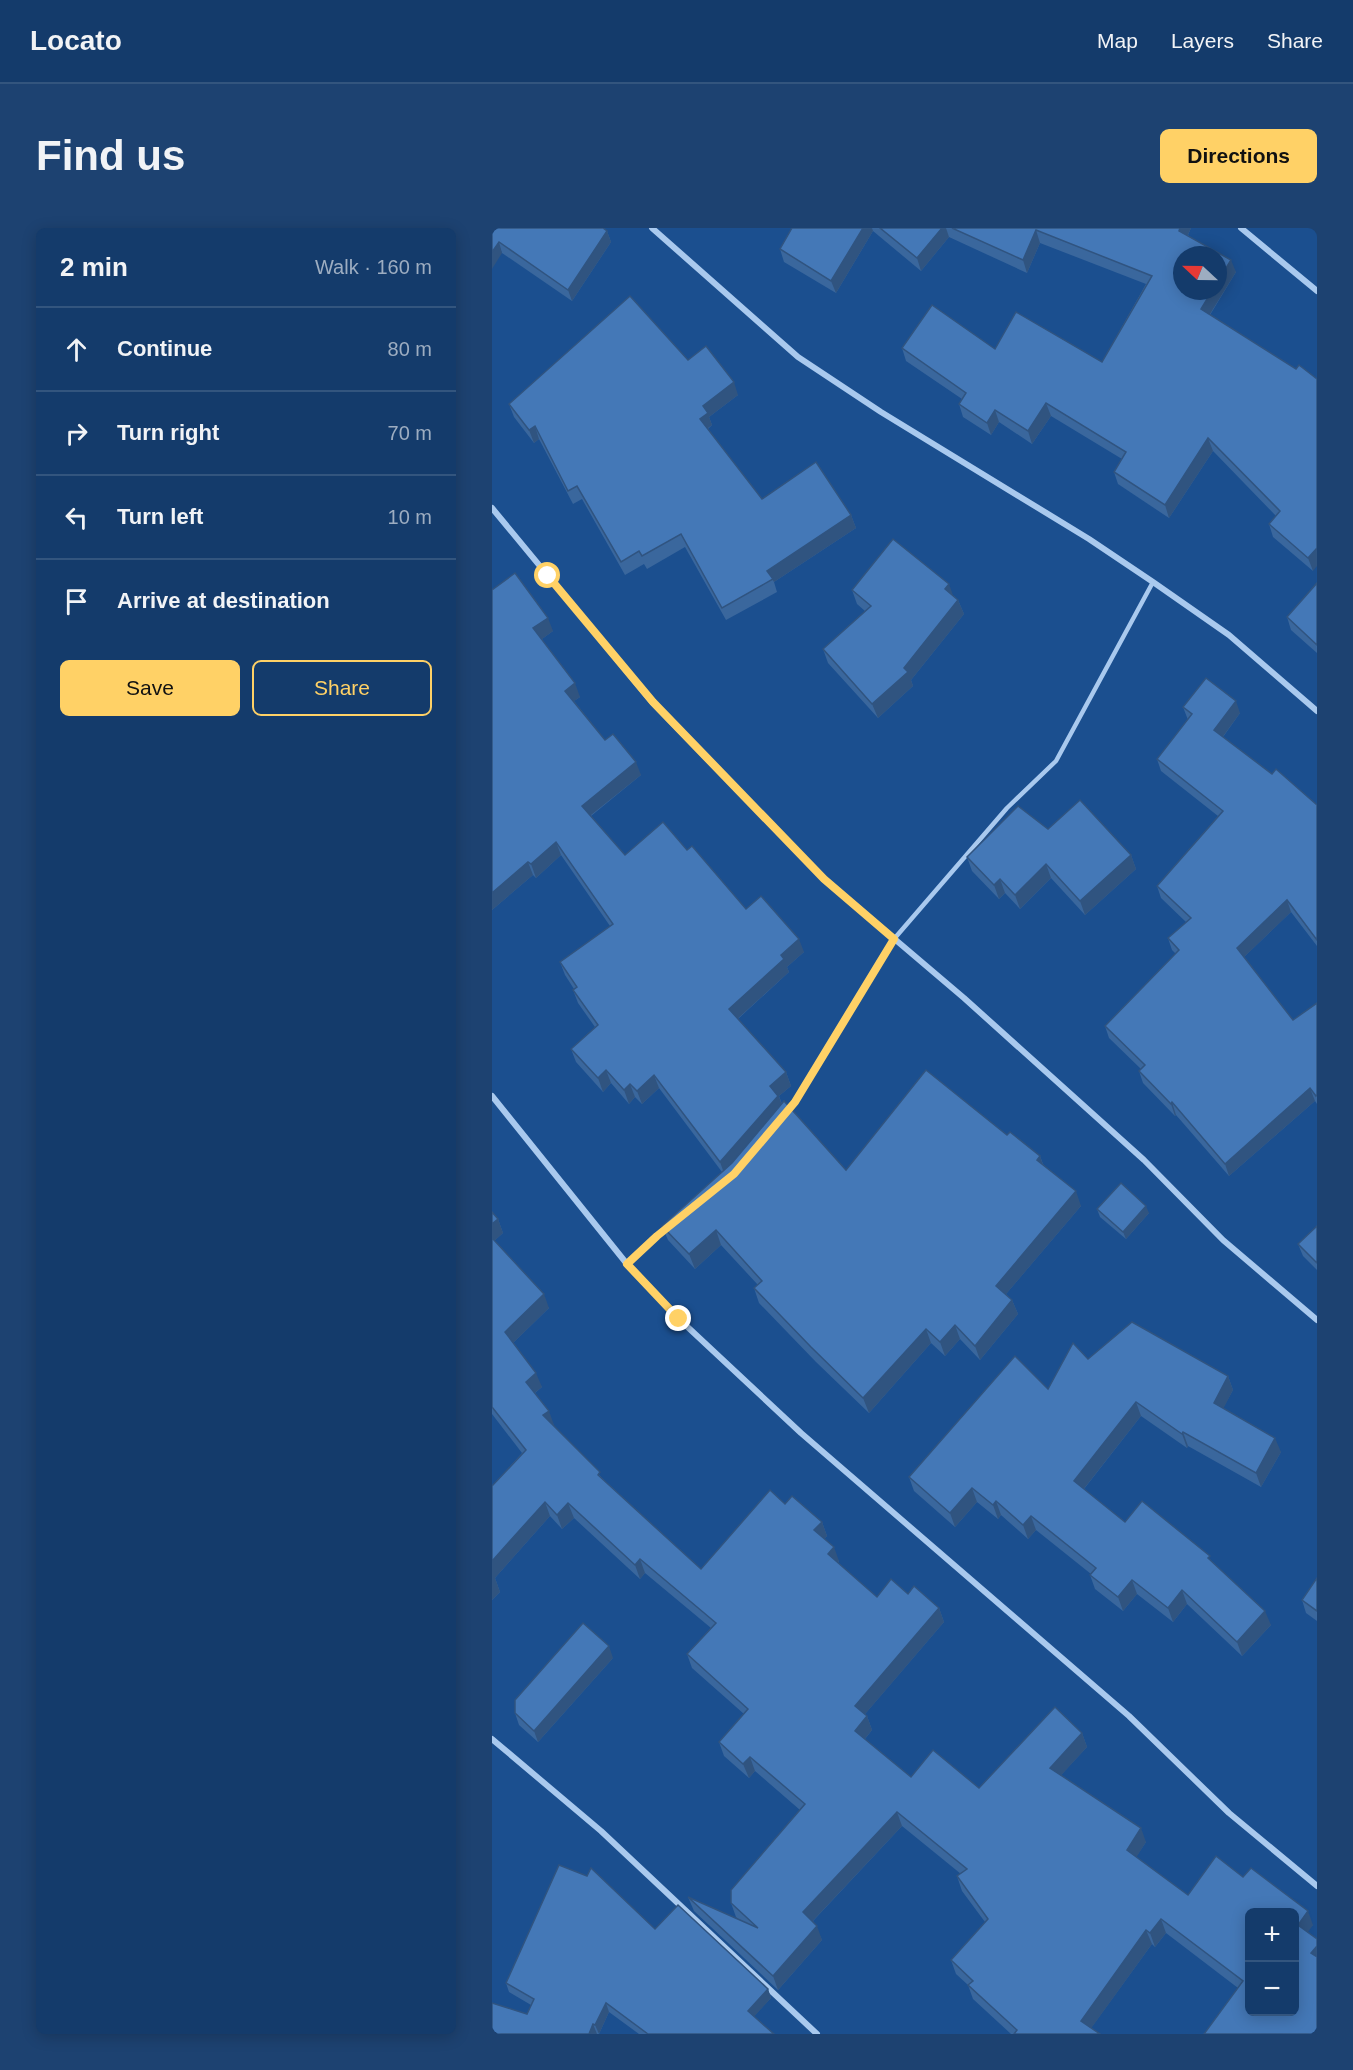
<!DOCTYPE html>
<meta charset="utf-8">
<style>
:root{--surface:#143b6b;--page:#1d4271;--text:#f1f3f6;--muted:#9dadc1;--line:#33557e;--accent:#ffd166}
body{margin:0;font-family:Arial,sans-serif;background:var(--page);color:var(--text)}
.controls{position:absolute;right:18px;bottom:18px;display:grid;overflow:hidden;border-radius:9px;box-shadow:0 3px 15px #0003}
.controls button{width:54px;height:54px;display:grid;place-items:center;padding:0;border:0;border-bottom:2px solid var(--line);background:var(--surface);color:var(--text);font:30px sans-serif}
.compass{position:absolute;left:681px;top:18px;width:54px;height:54px;border-radius:50%;background:var(--surface);box-shadow:0 3px 15px #0003;rotate:292deg}
.stop{position:absolute;width:18px;height:18px;margin:-14px;border:4px solid #ffd166;border-radius:50%;background:#fff}
.stop.end{background:#ffd166;border-color:#fff;box-shadow:0 2px 6px #0008}
.list{margin:0;padding:0;list-style:none}
h2{display:flex;justify-content:space-between;align-items:center;height:78px;margin:0;padding:0 24px;font-size:26px}
h2 small{font-size:20px;font-weight:400;color:var(--muted)}
.list li{display:grid;grid-template-columns:39px 1fr auto;gap:18px;align-items:center;box-sizing:border-box;height:84px;padding:0 24px;border-top:2px solid var(--line)}
.list b{display:block;font-size:22px;white-space:nowrap}
.list em{font-size:20px;font-style:normal;color:var(--muted)}
.actions{display:flex;gap:12px;padding:18px 24px}
.actions a{flex:1;padding:14px 0;border:2px solid var(--accent);border-radius:9px;text-align:center;font-size:21px;color:var(--accent)}
.actions .main{background:var(--accent);color:#111}
.icon{flex:none;width:33px;height:33px;fill:none;stroke:currentColor;stroke-width:2;stroke-linecap:round;stroke-linejoin:round}
.map{position:relative;flex:none;width:825px;height:1806px;overflow:hidden;border-radius:9px}
header{display:flex;align-items:center;gap:36px;box-sizing:border-box;height:84px;padding:0 30px;background:var(--surface);border-bottom:2px solid var(--line)}
header strong{font-size:28px}
nav{display:flex;gap:33px;margin-inline-start:auto;font-size:21px}
.intro{display:flex;align-items:center;justify-content:space-between;box-sizing:border-box;height:144px;padding:0 36px}
h1{margin:0;font-size:42px}
.button{padding:15px 27px;border-radius:9px;background:var(--accent);color:#111;font-size:21px;font-weight:700}
main{display:flex;gap:36px;padding:0 36px}
aside{flex:1;background:var(--surface);border-radius:9px;box-shadow:0 3px 15px #0003}
.map>svg:first-child{display:block}
</style>
<header>
<strong>Locato</strong>
<nav><a>Map</a><a>Layers</a><a>Share</a></nav>
</header>
<div class="intro"><h1>Find us</h1><a class="button">Directions</a></div>
<main>
<aside>
<h2>2 min<small>Walk · 160 m</small></h2>
<ul class="list">
<li><svg class="icon" aria-label="ahead" viewBox="0 0 24 24"><path d="M12 20V5M6 11l6-6 6 6"/></svg><div><b>Continue</b></div><em>80 m</em></li>
<li><svg class="icon" aria-label="right" viewBox="0 0 24 24"><path d="M7 20v-9h11M14 6l5 5-5 5"/></svg><div><b>Turn right</b></div><em>70 m</em></li>
<li><svg class="icon" aria-label="left" viewBox="0 0 24 24"><path d="M17 20v-9H6M10 6l-5 5 5 5"/></svg><div><b>Turn left</b></div><em>10 m</em></li>
<li><svg class="icon" aria-label="arrive" viewBox="0 0 24 24"><path d="M6 21V4h12l-3 4 3 4H6"/></svg><div><b>Arrive at destination</b></div></li>
</ul>
<div class="actions"><a class="main">Save</a><a>Share</a></div>
</aside>
<div class="map">
<svg width="825" height="1806" viewBox="0 0 825 1806">
<rect width="100%" height="100%" fill="#1b4f8f"/>
<g fill="none" stroke-linecap="round" stroke-linejoin="round">
<g stroke="#a9c9ee" stroke-width="4.5">
<path d="M295,884L303,874L402,711L515,580L564,533L661,354"/>
<path d="M135,1036L175,1000"/>
</g>
<g stroke="#a9c9ee" stroke-width="6">
<path d="M160,0L306,129L389,184L597,311L661,354L737,407L825,483"/>
<path d="M749,0L825,63"/>
<path d="M0,280L161,475L332,651L472,770L652,932L731,1012L825,1092"/>
<path d="M0,868L135,1036L187,1091L309,1205L637,1488L737,1585L825,1658"/>
<path d="M0,1511L109,1603L325,1806"/>
</g>
</g>
<g fill="#3a679d">
<path d="M0,0L115,3L119,14L80,73L10,25Z"/>
<path d="M300,0H699L696,7L744,44L718,87L804,141L821,343L781,309L777,296L784,288L721,223L677,290L626,256L622,244L630,231L559,188L540,216L507,194L499,207L471,189L467,176L470,171L414,133L410,120L503,121L610,134L654,56L548,15L535,45L457,9L429,43L381,3L344,65L292,34L288,21Z"/>
<path d="M196,132L246,167L217,189L220,197L216,201L270,271L359,287L364,300L282,354L285,364L234,392L193,319L155,341L152,336L133,347L90,271L81,276L47,211L42,215L22,189L17,176Z"/>
<path d="M825,355V425L799,402L795,389Z"/>
<path d="M0,362L61,403L50,411L88,469L82,473L113,512L149,547L99,588L133,627L195,622L254,681L312,724L295,739L297,744L246,791L294,844L299,858L287,868L290,876L354,942L515,907L548,928L551,936L589,978L514,1066L520,1072L526,1086L488,1132L468,1111L453,1128L439,1115L377,1185L324,1134L267,1075L262,1060L266,1057L229,1017L203,1041L176,1012L170,998L230,944L167,860L150,876L143,869L137,876L119,855L111,864L84,834L79,821L103,799L86,775L81,762L82,761L73,747L68,734L118,698L69,627L44,650L41,647L0,682Z"/>
<path d="M360,362L462,368L466,372L472,386L419,452L421,458L386,490L336,435L331,421L373,383L365,376Z"/>
<path d="M691,479L748,485L731,509L780,546L825,577V718L799,684L752,729L801,792L825,775V876L823,873L737,948L684,887L683,888L651,855L647,843L649,841L617,810L613,798L684,726L680,722L676,710L694,694L669,670L665,658L726,588L669,543L665,531L696,492Z"/>
<path d="M556,601L639,627L644,641L593,687L559,650L528,681L513,665L507,671L480,643L475,629Z"/>
<path d="M605,981L657,985L634,1011L608,989Z"/>
<path d="M0,984L6,991L11,1005L2,1013L57,1080L21,1115L50,1159L43,1165L62,1197V1198L111,1251L209,1341L293,1276L330,1294L335,1308L332,1311L347,1333L346,1335L385,1369L416,1366L447,1380L452,1394L373,1486L375,1488L380,1502L373,1511L419,1549L487,1560L590,1505L595,1519L569,1547L654,1614L644,1629L696,1667L751,1649L821,1697L746,1760L674,1705L663,1719L660,1716L599,1800L608,1806H519L481,1771L476,1757L464,1746L459,1732L493,1694L470,1663L465,1648L469,1646L410,1598L321,1693L330,1712L286,1762L202,1683L196,1669L246,1691L244,1689L239,1675L308,1582L263,1543L257,1550L232,1528L227,1514L252,1486L200,1440L195,1426L219,1400L153,1345L148,1351L82,1290L70,1301L58,1288L3,1350L8,1364L0,1372V1258L30,1225L0,1186Z"/>
<path d="M825,998V1042L811,1028L806,1016Z"/>
<path d="M596,1131L736,1148L741,1162L731,1180L789,1224L769,1259L696,1218L695,1220L649,1188L592,1261L633,1294L720,1334L779,1397L750,1428L695,1376L681,1394L645,1366L631,1383L603,1361L598,1347L599,1346L544,1302L536,1311L509,1287L506,1291L485,1274L463,1299L422,1263L417,1249L556,1161Z"/>
<path d="M825,1350V1393L814,1385L810,1372Z"/>
<path d="M121,1430L46,1514L27,1497L23,1485Z"/>
<path d="M163,1701L276,1761L279,1770L262,1788L282,1806H147L117,1784L107,1806H0L35,1786L39,1777L17,1764L14,1755Z"/>
</g>
<g fill="#305480">
<path d="M371,0H380L381,3L344,65L339,53Z"/>
<path d="M450,0H454L457,9L429,43L425,30Z"/>
<path d="M688,0H699L692,15L687,3Z"/>
<path d="M544,2L548,15L535,45L531,32Z"/>
<path d="M115,3L119,14L80,73L76,62Z"/>
<path d="M7,14L10,25L0,41V24Z"/>
<path d="M739,32L744,44L713,94L709,81L720,63H726V53Z"/>
<path d="M242,154L246,167L217,189L220,197L212,203L208,191L211,178Z"/>
<path d="M554,175L559,188L540,216L536,203Z"/>
<path d="M503,182L507,194L499,207L495,195Z"/>
<path d="M43,198L47,211L42,215L37,202Z"/>
<path d="M716,210L721,223L677,290L673,277Z"/>
<path d="M359,287L364,300L282,354L275,343Z"/>
<path d="M825,320V338L821,343L816,330Z"/>
<path d="M457,356L462,370L453,361Z"/>
<path d="M466,372L472,386L419,452L421,458L386,490L380,476L412,440Z"/>
<path d="M56,390L61,403L46,414L41,400Z"/>
<path d="M83,455L88,469L78,476L73,463Z"/>
<path d="M744,473L748,485L727,514L722,502Z"/>
<path d="M144,534L149,547L94,591L90,578Z"/>
<path d="M64,614L69,627L44,650L39,636Z"/>
<path d="M639,627L644,641L593,687L588,673Z"/>
<path d="M36,634L41,647L0,682V665Z"/>
<path d="M554,636L559,650L528,681L523,667Z"/>
<path d="M508,651L513,665L507,671L502,657Z"/>
<path d="M795,672L799,684L749,732L745,720Z"/>
<path d="M307,711L312,724L295,739L297,744L242,794L237,781L289,727Z"/>
<path d="M114,842L119,855L111,864L106,850Z"/>
<path d="M294,844L299,858L287,868L291,881L233,948L228,934L278,858Z"/>
<path d="M162,847L167,860L150,876L145,863Z"/>
<path d="M138,856L143,869L137,876L132,862Z"/>
<path d="M818,860L823,873L737,948L733,936Z"/>
<path d="M680,874L684,887L683,888L679,876Z"/>
<path d="M548,928L553,943L545,932Z"/>
<path d="M584,963L589,978L509,1072L504,1058Z"/>
<path d="M654,978L657,985L634,1011L631,1004Z"/>
<path d="M6,991L11,1005L0,1015V996Z"/>
<path d="M224,1002L229,1017L203,1041L197,1026Z"/>
<path d="M52,1066L57,1080L18,1118L13,1104Z"/>
<path d="M520,1072L526,1086L488,1132L483,1118Z"/>
<path d="M463,1097L468,1111L453,1128L448,1114Z"/>
<path d="M434,1101L439,1115L377,1185L371,1170Z"/>
<path d="M44,1145L50,1159L39,1168L34,1154Z"/>
<path d="M736,1148L741,1162L727,1189L722,1175Z"/>
<path d="M644,1174L649,1188L587,1267L582,1253Z"/>
<path d="M57,1183L62,1197L57,1202L51,1187Z"/>
<path d="M691,1204L696,1218L695,1220L690,1206Z"/>
<path d="M783,1210L789,1224L769,1259L764,1245Z"/>
<path d="M480,1260L485,1274L463,1299L458,1285Z"/>
<path d="M504,1273L509,1287L506,1291L501,1277Z"/>
<path d="M53,1274L58,1288L3,1350L8,1364L0,1372V1333Z"/>
<path d="M76,1275L82,1290L70,1301L65,1287Z"/>
<path d="M539,1288L544,1302L536,1311L531,1297Z"/>
<path d="M330,1294L335,1308L327,1317L322,1302Z"/>
<path d="M342,1319L347,1333L341,1340L336,1326Z"/>
<path d="M148,1331L153,1345L148,1351L143,1337Z"/>
<path d="M640,1352L645,1366L631,1383L626,1369Z"/>
<path d="M690,1362L695,1376L681,1394L676,1380Z"/>
<path d="M447,1380L452,1394L368,1492L363,1478Z"/>
<path d="M773,1383L779,1397L750,1428L745,1414Z"/>
<path d="M117,1418L121,1430L46,1514L42,1503Z"/>
<path d="M375,1488L380,1502L368,1517L363,1503Z"/>
<path d="M590,1505L595,1519L563,1554L558,1540Z"/>
<path d="M258,1529L263,1543L257,1550L251,1536Z"/>
<path d="M405,1584L410,1598L316,1698L311,1684Z"/>
<path d="M649,1600L654,1614L640,1636L635,1622Z"/>
<path d="M816,1683L821,1697L811,1711L806,1697Z"/>
<path d="M669,1691L674,1705L663,1719L658,1705Z"/>
<path d="M325,1698L330,1712L286,1762L281,1748Z"/>
<path d="M654,1702L660,1716L595,1806L589,1793Z"/>
<path d="M825,1718V1739L819,1725Z"/>
<path d="M276,1761L279,1770L259,1792L256,1783Z"/>
<path d="M114,1775L117,1784L107,1806L103,1797Z"/>
<path d="M101,1796L105,1806H97Z"/>
</g>
<g fill="#4478b7" stroke="#305480" stroke-width="1.5" fill-rule="evenodd">
<path d="M0,0H111L115,3L76,62L7,14L0,24Z"/>
<path d="M300,0H371L339,53L288,21Z"/>
<path d="M388,0H450L425,30Z"/>
<path d="M460,0H688L687,3L739,32L726,53V27H690V63H720L709,81L804,141L807,137L825,151V320L816,330L777,296L788,283L716,210L673,277L622,244L634,224L554,175L536,203L503,182L495,195L467,176L474,165L410,120L440,77L503,121L524,84L610,134L660,48L544,2L531,32Z"/>
<path d="M138,68L196,132L214,118L242,154L211,178L216,185L208,191L270,271L324,234L359,287L275,343L281,351L230,380L189,306L150,328L147,323L129,334L85,258L76,263L43,198L37,202L17,176Z"/>
<path d="M401,311L457,356L453,361L466,372L412,440L416,444L380,476L331,421L379,378L360,362Z"/>
<path d="M23,345L56,390L41,400L83,455L73,463L113,512L121,506L144,534L90,578L133,627L171,594L195,622L200,618L254,681L269,668L307,711L289,727L292,731L237,781L294,844L278,858L286,868L228,934L162,847L145,863L138,856L132,862L114,842L106,850L79,821L106,797L81,762L85,759L68,734L121,696L64,614L39,636L36,634L0,665V362Z"/>
<path d="M825,355V417L795,389Z"/>
<path d="M714,450L744,473L722,502L780,546L784,541L825,577V712L795,672L745,720L801,792L825,775V867L824,868L818,860L733,936L680,874L679,876L647,843L653,837L613,798L687,722L676,710L699,690L665,658L731,583L665,531L700,486L691,479Z"/>
<path d="M588,572L639,627L588,673L554,636L523,667L508,651L502,657L475,629L526,578L556,601Z"/>
<path d="M434,842L515,907L518,904L548,928L545,932L584,963L504,1058L520,1072L483,1118L463,1097L448,1114L434,1101L371,1170L319,1119L262,1060L270,1053L224,1002L197,1026L170,998L240,935L292,873L354,942Z"/>
<path d="M629,955L654,978L631,1004L605,981Z"/>
<path d="M0,984L6,991L0,996Z"/>
<path d="M825,998V1035L806,1016Z"/>
<path d="M0,1010L52,1066L13,1104L44,1145L34,1154L57,1183L51,1187L108,1244L106,1247L209,1341L278,1262L293,1276L300,1268L330,1294L322,1302L342,1319L336,1326L385,1369L399,1351L416,1366L422,1358L447,1380L363,1478L375,1488L363,1503L419,1549L441,1522L487,1560L563,1479L590,1505L558,1540L649,1600L635,1622L696,1667L724,1628L751,1649L759,1640L816,1683L806,1697L825,1711V1718L819,1725L825,1729V1806H712L751,1753L669,1691L658,1705L654,1702L589,1793L608,1806H522L525,1802L476,1757L481,1753L459,1732L496,1691L465,1648L475,1641L405,1584L311,1684L325,1698L281,1748L196,1669L266,1700L239,1675V1662L313,1576L258,1529L251,1536L227,1514L256,1481L195,1426L224,1395L148,1331L143,1337L76,1275L65,1287L53,1274L0,1333V1258L34,1222L0,1179ZM758,1684H802V1784H758Z"/>
<path d="M640,1094L736,1148L722,1175L783,1210L764,1245L691,1204L690,1206L644,1174L582,1253L633,1294L650,1273L718,1328L716,1330L773,1383L745,1414L690,1362L676,1380L640,1352L626,1369L598,1347L604,1340L539,1288L531,1297L504,1273L501,1277L480,1260L458,1285L417,1249L523,1128L556,1161L581,1115L596,1131Z"/>
<path d="M825,1350V1383L810,1372Z"/>
<path d="M91,1395L117,1418L42,1503L23,1485V1472Z"/>
<path d="M67,1637L95,1648L99,1640L163,1701L186,1677L276,1761L256,1783L282,1806H156L114,1775L103,1797L101,1796L97,1806H0V1775L35,1786L42,1771L14,1755Z"/>
</g>
<g fill="none" stroke-linecap="round" stroke-linejoin="round">
<path stroke="#ffd166" stroke-width="8" d="M56,348L161,474L332,651L402,711L303,874L242,946L165,1008L135,1036L187,1091"/>
</g>
</svg>
<div class="controls">
<button>+</button>
<button>−</button>
</div>
<svg class="compass" viewBox="-18 -18 36 36"><path d="M0-13l5 13h-10z" fill="#e53935"/><path d="M0 13l5-13h-10z" fill="#9dadc1"/></svg>
<div class="stop" style="left:56px;top:348px"></div>
<div class="stop end" style="left:187px;top:1091px"></div>
</div>
</main>
